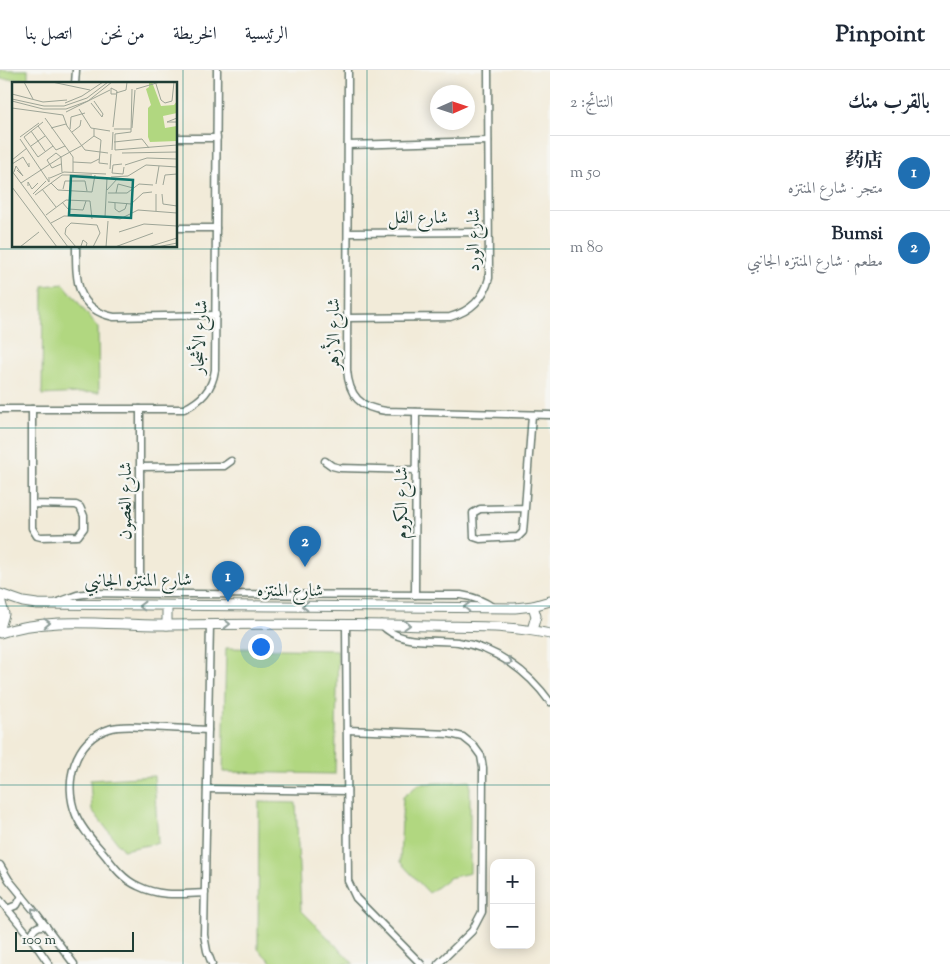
<!DOCTYPE html>
<html lang="ar">
<meta charset="utf-8">
<style>
:root{--surface:#fff;--page:#f6f6f7;--text:#1f2937;--muted:#747a83;--line:#e0e1e3;--accent:#1f6fb2}
body{margin:0;font-family:"Sorts Mill Goudy",Amiri,"Noto Serif SC",serif;background:var(--page);color:var(--text);direction:rtl}
.controls{position:absolute;right:15px;bottom:15px;display:grid;overflow:hidden;border-radius:10px;box-shadow:0 2px 12px #0003}
.controls button{width:45px;height:45px;display:grid;place-items:center;padding:0;border:0;border-bottom:1px solid var(--line);background:var(--surface);color:var(--text);font:25px sans-serif}
.compass{position:absolute;left:430px;top:15px;width:45px;height:45px;border-radius:50%;background:var(--surface);box-shadow:0 2px 12px #0003;rotate:87deg}
.scale{position:absolute;left:15px;bottom:12px;width:119px;box-sizing:border-box;padding-left:5px;border:2px solid #1f3d34;border-top:0;font-size:14px;line-height:18px;white-space:nowrap;color:#1f3d34;-webkit-text-stroke:4px #f6f6f2;paint-order:stroke}
.you{position:absolute;left:260px;top:576px;width:18px;height:18px;margin:-12px;border:4px solid #fff;border-radius:50%;background:#1a73e8;box-shadow:0 0 0 8px #1a73e833}
.badge{display:grid;place-items:center;width:32px;height:32px;border-radius:50%;background:var(--accent);color:#fff;font-size:16px;font-weight:700}
.pin{position:absolute;translate:-50% -41px;filter:drop-shadow(0 1px 2px #0008)}
.pin::after{content:'';position:absolute;top:26px;width:18px;height:15px;background:inherit;clip-path:polygon(0 0,100% 0,50% 100%)}
.list{margin:0;padding:0;list-style:none}
h2{display:flex;justify-content:space-between;align-items:center;height:65px;margin:0;padding:0 20px;font-size:21px}
h2 small{font-size:16px;font-weight:400;color:var(--muted)}
.list li{display:grid;grid-template-columns:32px 1fr auto;gap:15px;align-items:center;box-sizing:border-box;height:75px;padding:0 20px;border-top:1px solid var(--line)}
.list b{display:block;font-size:19px;white-space:nowrap}
.list p{margin:0;font-size:16px;white-space:nowrap;color:var(--muted)}
.list em{font-size:16px;font-style:normal;color:var(--muted)}
.map{position:relative;flex:none;width:550px;height:894px;overflow:hidden;direction:ltr}
header{display:flex;align-items:center;gap:30px;box-sizing:border-box;height:70px;padding:0 25px;background:var(--surface);border-bottom:1px solid var(--line)}
header strong{font-size:24px}
nav{display:flex;gap:28px;margin-inline-start:auto;font-size:18px}
main{display:flex}
aside{flex:1;background:var(--surface)}
.map>svg:first-child{display:block}
</style>
<header>
<strong>Pinpoint</strong>
<nav><a>الرئيسية</a><a>الخريطة</a><a>من نحن</a><a>اتصل بنا</a></nav>
</header>
<main>
<aside>
<h2>بالقرب منك<small>النتائج: 2</small></h2>
<ul class="list">
<li><span class="badge">1</span><div><b>药店</b><p>متجر · شارع المنتزه</p></div><em>50 m</em></li>
<li><span class="badge">2</span><div><b>Bumsi</b><p>مطعم · شارع المنتزه الجانبي</p></div><em>80 m</em></li>
</ul>
</aside>
<div class="map">
<svg width="550" height="894" viewBox="0 0 550 894">
<rect width="100%" height="100%" fill="#f6f6f2"/>
<filter id="ink" filterUnits="userSpaceOnUse"><feTurbulence type="fractalNoise" baseFrequency=".02" numOctaves="2"/><feDisplacementMap in="SourceGraphic" scale="10" xChannelSelector="R" yChannelSelector="G"/><feConvolveMatrix kernelMatrix="1 2 1 2 8 2 1 2 1" color-interpolation-filters="sRGB"/></filter>
<filter id="wash" filterUnits="userSpaceOnUse"><feTurbulence type="fractalNoise" baseFrequency=".0096" numOctaves="4" result="noise"/><feDisplacementMap in="SourceGraphic" scale="20" xChannelSelector="R" yChannelSelector="G"/><feGaussianBlur stdDeviation="1.12" result="paint"/><feColorMatrix in="noise" values="0 0 0 0 0 0 0 0 0 0 0 0 0 0 0 0 0 1.4 0 .05"/><feComposite in="paint" operator="in"/></filter>
<g filter="url(#wash)">
<rect width="100%" height="100%" fill="#f2ebd9"/>
<g fill="#b1d780" stroke="#688a5a">
<rect x="0" y="0" width="28" height="9"/>
<path d="M64,214L98,258L99,322L42,325L43,216Z"/>
<path d="M226,578L338,580L335,704L223,702Z"/>
<path d="M154,706L158,773L123,780L92,740L90,710Z"/>
<path d="M470,711V803L449,808L429,823L400,792L403,727L419,714Z"/>
<path d="M259,732L296,733L301,840L354,894H273L258,879Z"/>
</g>
</g>
<g filter="url(#ink)">
<g fill="none" stroke-linecap="round" stroke-linejoin="round">
<defs>
<g id="street">
<path d="M348,0L347,300C349,326 360,338 386,341L550,345"/>
<path d="M75,14L76,0"/>
<path d="M176,68H217"/>
<path d="M348,75L488,71"/>
<path d="M176,158H216"/>
<path d="M348,163L488,162"/>
<path d="M76,176C76,209 75,239 114,247L216,245"/>
<path d="M347,248L450,247C471,241 484,229 489,208L488,0"/>
<path d="M0,339H184C202,330 212,320 215,300L217,0"/>
<path d="M32,339V458L37,466L41,467L78,466L84,458V446L80,437L76,435L33,434"/>
<path d="M325,391L332,396L340,398L416,400"/>
<path d="M140,397L215,396H224L231,391"/>
<path d="M525,438L523,462L518,467L480,469L474,467L473,443L480,439L525,438L532,345"/>
<path d="M140,523V339"/>
<path d="M415,525L416,342"/>
<path d="M55,533L77,525L91,523C214,525 338,524 461,525C474,527 483,530 494,538"/>
<path d="M210,554L204,865L207,881L212,894"/>
<path d="M381,554C400,576 432,569 458,572C496,578 528,601 550,632"/>
<path d="M346,555L348,811L356,828L421,894"/>
<path d="M347,660L450,664L463,667L473,675L481,686L483,698L482,842L472,861L438,894"/>
<path d="M207,719L347,721"/>
<path d="M0,795L9,810L36,843L74,894"/>
<path d="M205,823C181,824 160,827 138,816C124,810 114,797 105,785C95,773 82,760 76,745C63,713 74,670 109,659C120,655 135,657 147,657C167,658 188,659 208,660"/>
<path d="M0,830L31,868L49,894"/>
<path d="M7,839L17,835L22,826"/>
<path d="M31,868C32,859 37,855 46,856"/>
</g>
<g id="secondary">
<path d="M0,524L23,532L37,534L515,538L533,536L550,531"/>
<path d="M0,529L4,544L0,558"/>
<path d="M167,536V555"/>
<path d="M532,560L536,546L533,536"/>
<path d="M0,563C54,545 113,556 169,555C256,554 343,553 430,556C470,557 511,555 550,564"/>
</g>
</defs>
<use href="#street" stroke="#697a6e" stroke-width="9"/>
<use href="#secondary" stroke="#697a6e" stroke-width="11"/>
<use href="#street" stroke="#fff" stroke-width="6"/>
<use href="#secondary" stroke="#fff" stroke-width="9"/>
</g>
<defs><path id="oneway-chevron" d="M-2-3.5L2.5 0L-2 3.5" fill="none" stroke-width="1.6" stroke-linecap="round" stroke-linejoin="round" transform="scale(1.25)"/></defs>
<g stroke="#8f9e9a">
<use href="#oneway-chevron" transform="translate(142 536) rotate(-179)"/>
<use href="#oneway-chevron" transform="translate(305 536) rotate(-180)"/>
<use href="#oneway-chevron" transform="translate(467 537) rotate(-179)"/>
<use href="#oneway-chevron" transform="translate(47 553) rotate(-2)"/>
<use href="#oneway-chevron" transform="translate(227 554)"/>
<use href="#oneway-chevron" transform="translate(407 555) rotate(2)"/>
<use href="#oneway-chevron" transform="translate(509 592) rotate(31)"/>
<use href="#oneway-chevron" transform="translate(34 841) rotate(-129)"/>
</g>
</g>
<path fill="none" stroke="#0f766e" stroke-width="1" stroke-opacity="0.55" d="M183,0V894M367,0V894M0,179H550M0,358H550M0,536H550M0,715H550"/>
<g text-anchor="middle" stroke-width="4.5" stroke-linejoin="round" paint-order="stroke">
<g font-size="18" fill="#1f3d34" stroke="#f6f6f2">
<text x="418" y="153">شارع الفل</text>
<text transform="translate(473 170) rotate(-90)" y="6">شارع الورد</text>
<text transform="translate(333 264) rotate(-90)" y="6">شارع الأزهر</text>
<text transform="translate(199 267) rotate(-87)" y="6">شارع الأشجار</text>
<text transform="translate(125 431) rotate(-90)" y="6">شارع الغصون</text>
<text transform="translate(401 433) rotate(-90)" y="6">شارع الكروم</text>
<text transform="translate(138 510) rotate(-1)" y="6">شارع المنتزه الجانبي</text>
<text x="290" y="526">شارع المنتزه</text>
</g>
</g>
<g transform="translate(12 12)">
<rect width="165" height="165" fill="#f2ebd9"/>
<path d="M137,0H140L149,24L162,23L165,19V31L151,34L153,46L165,44V59L138,60L136,55V26L139,23L134,7L137,5Z" fill="#b1d780"/>
<path fill="none" stroke="#9ea597" stroke-width="1" d="M12,0L21,17M40,0L78,8M144,2L149,18L153,21L160,19L162,0M120,7L119,50L103,52V68L165,63M124,7L148,0M104,11L114,8L115,0M0,12L31,20L55,18M0,17L32,24H52L75,16L96,0M0,19L31,27H54L76,19L100,0M53,21L70,14L91,0M79,21L90,35L91,32L82,19M0,26L51,33M67,27L79,46L98,49M54,30L98,8M51,33L55,44L73,68L96,71M33,36L61,75V90M165,36L155,40H165M26,44L44,68L53,64M101,45L105,9L99,6V12H104M39,46L54,42M120,46L123,8M58,47L59,35L73,31M102,47H119M19,49L33,69M60,50L68,44L69,38M82,54L89,58L87,81L96,82M8,55L27,41M8,57L37,100V95M102,60L130,57L137,66M19,64L33,54M100,68L101,50M110,71L165,70M26,75L12,55L31,40M26,75L41,64M0,78L15,66M61,80L79,81L87,77M0,82L11,75L17,85V81M49,82L40,86L35,78L44,71L49,75L69,64L82,54V47M110,82L101,83L100,91L111,92L112,85M113,83L135,76L165,77M98,87L99,72M0,89L56,165M2,90L4,84L11,94L5,88M99,95L116,94L134,83L165,85M38,96L52,90L94,92M9,101L49,75L50,90M39,101L46,108L80,110L83,93M144,102L147,84M151,103L153,93L165,92M16,104V100L20,107L26,101M0,105L45,165M30,107L44,125M51,107L53,99H73L75,109M95,108L106,96M96,111H115L127,102L141,103M104,111L106,102L121,106M21,112L34,99M144,112V129M150,112L151,122L165,124M23,113L50,93H80M50,120L56,127L71,128L74,119M96,120L119,122L131,111L140,110M103,121V127L107,130L113,127L115,121M34,133L54,118L78,119L80,137M93,135L95,96M96,135L108,137L126,128L165,131M39,141L52,134L93,135M107,150L132,142L165,144M69,164L71,158L75,161L74,165M8,165L27,150M64,165L53,152L54,146L59,141L85,143L88,151L81,165M94,165L96,139M103,165L141,151M136,165L165,156M145,165L165,161"/>
<path fill="#0f766e" fill-opacity="0.15" stroke="#0f766e" stroke-width="2.5" d="M59,94L121,98L119,136L57,133Z"/>
<rect width="165" height="165" fill="none" stroke="#1f3d34" stroke-width="2.5"/>
</g>
</svg>
<div class="controls">
<button>+</button>
<button>−</button>
</div>
<svg class="compass" viewBox="-18 -18 36 36"><path d="M0-13l5 13h-10z" fill="#e53935"/><path d="M0 13l5-13h-10z" fill="#747a83"/></svg>
<div class="scale">100 m</div>
<div class="you"></div>
<div class="pin badge" style="left:228px;top:532px">1</div>
<div class="pin badge" style="left:305px;top:497px">2</div>
</div>
</main>
